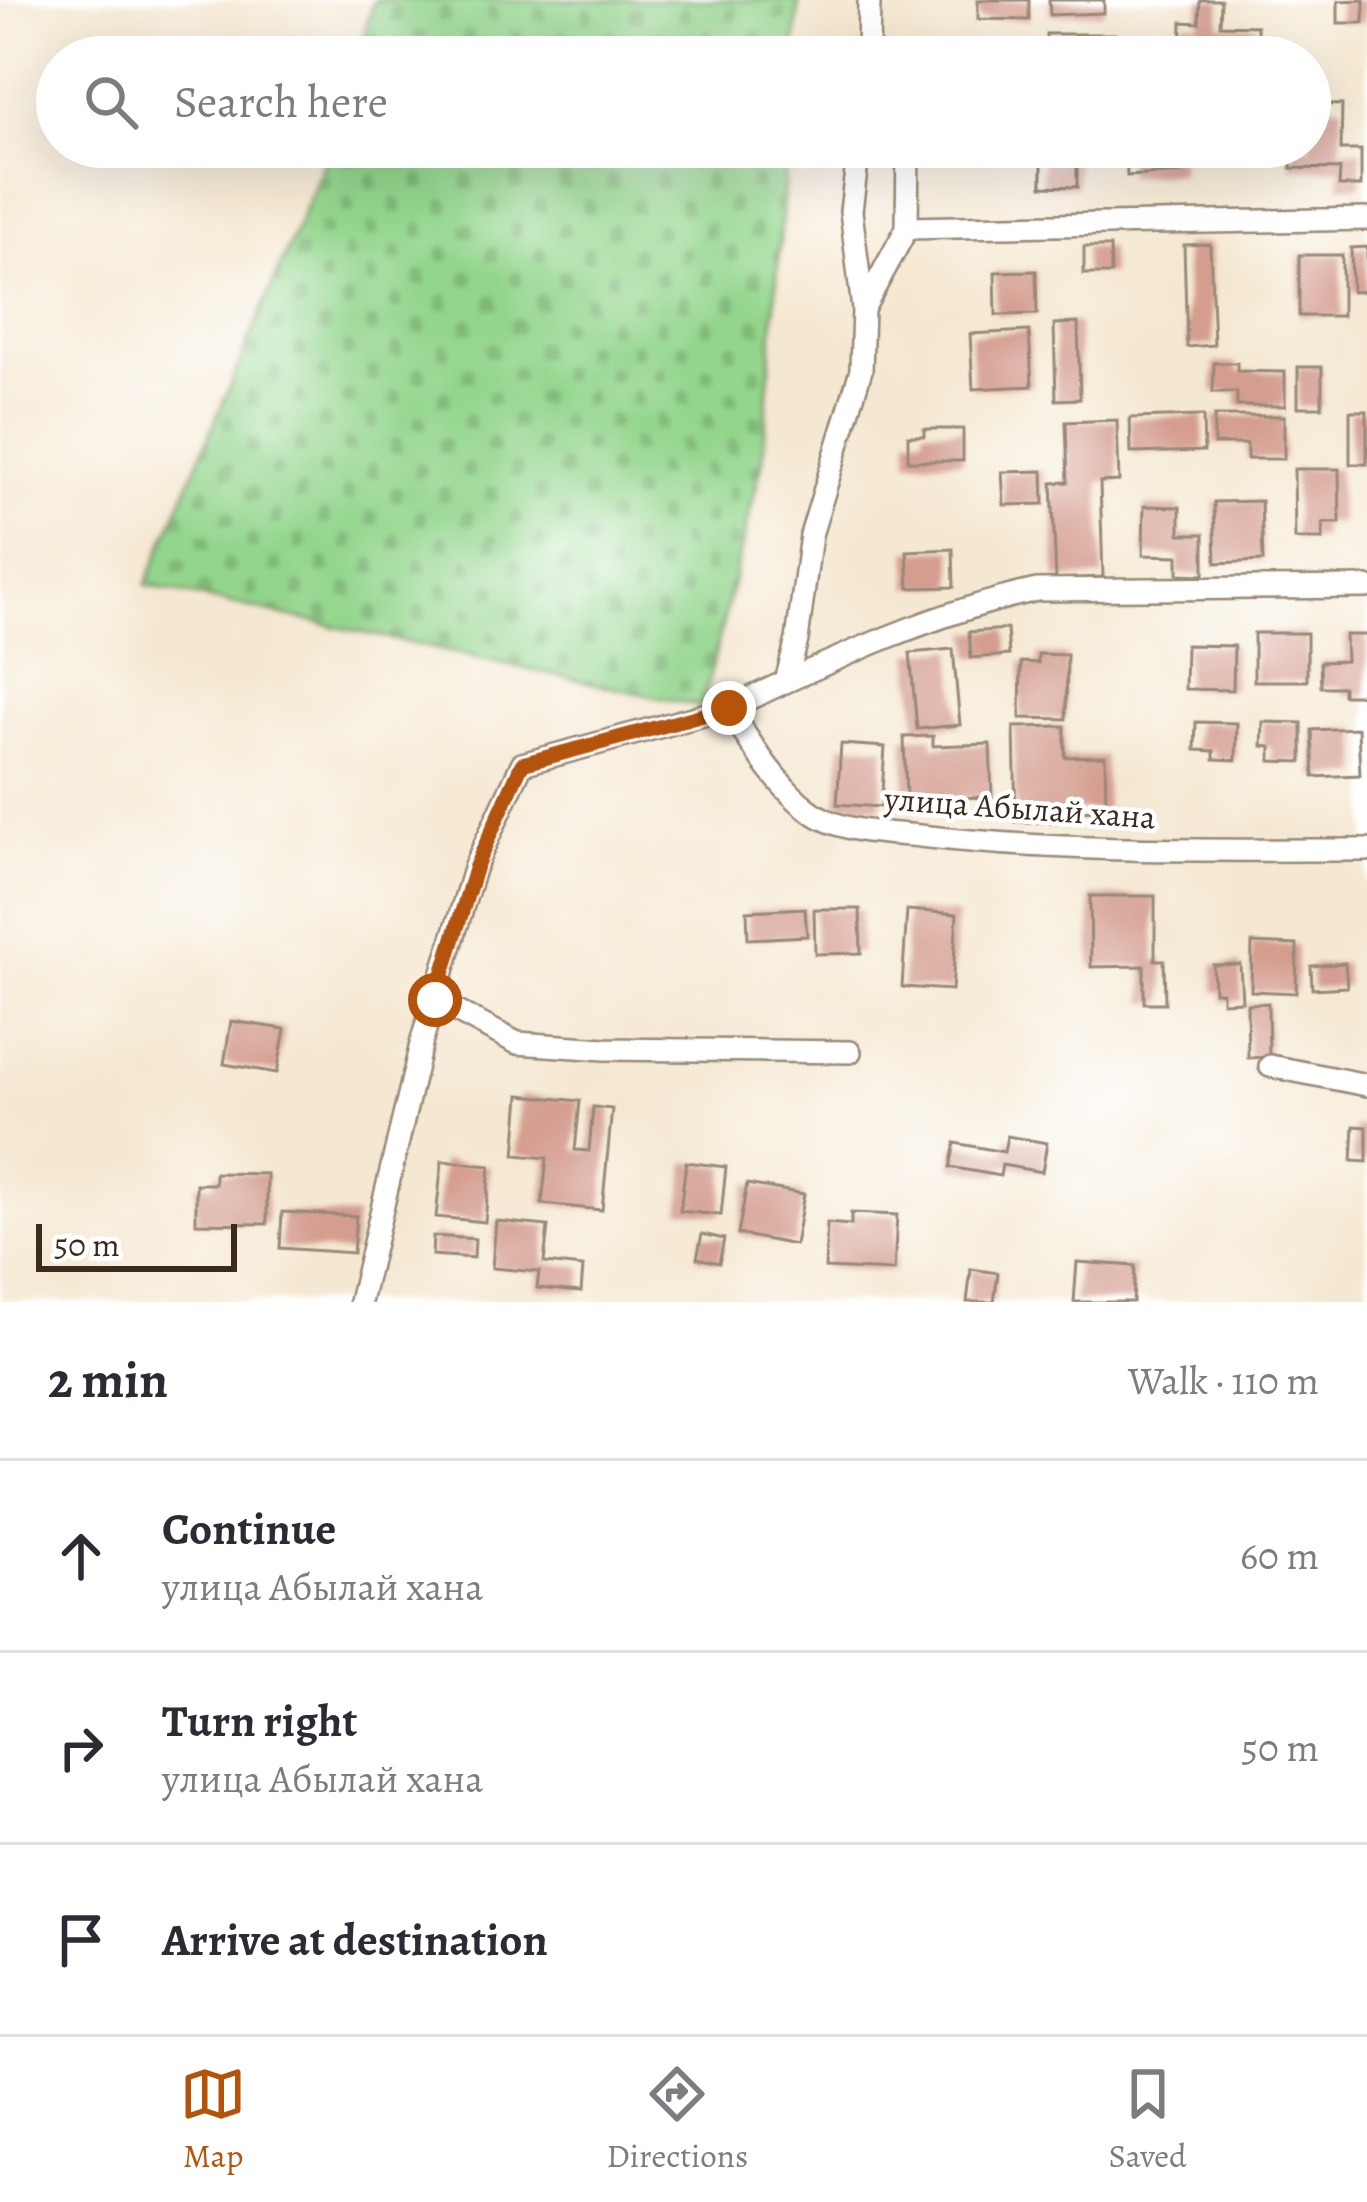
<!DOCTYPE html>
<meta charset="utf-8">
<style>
:root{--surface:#fff;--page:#f7f7f7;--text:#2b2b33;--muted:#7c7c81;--line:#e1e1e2;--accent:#b45309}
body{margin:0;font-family:Alegreya,serif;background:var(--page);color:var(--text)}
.scale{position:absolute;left:36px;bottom:30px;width:201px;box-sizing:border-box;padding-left:12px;border:6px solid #3b2a1e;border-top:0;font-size:33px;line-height:42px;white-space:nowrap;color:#3b2a1e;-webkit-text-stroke:9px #fff;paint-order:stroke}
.stop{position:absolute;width:36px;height:36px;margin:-27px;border:9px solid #b45309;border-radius:50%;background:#fff}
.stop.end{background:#b45309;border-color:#fff;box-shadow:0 3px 12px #0008}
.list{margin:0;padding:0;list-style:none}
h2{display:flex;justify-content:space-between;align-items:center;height:156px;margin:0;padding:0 48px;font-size:51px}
h2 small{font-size:39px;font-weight:400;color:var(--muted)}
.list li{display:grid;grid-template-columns:78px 1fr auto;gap:36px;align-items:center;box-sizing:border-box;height:192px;padding:0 48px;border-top:3px solid var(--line)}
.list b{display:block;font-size:45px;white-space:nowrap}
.list p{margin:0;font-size:39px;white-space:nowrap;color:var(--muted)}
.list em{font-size:39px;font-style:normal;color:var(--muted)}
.icon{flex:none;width:66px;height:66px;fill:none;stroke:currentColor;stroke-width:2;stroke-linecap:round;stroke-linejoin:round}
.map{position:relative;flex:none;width:1367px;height:1302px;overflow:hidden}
.search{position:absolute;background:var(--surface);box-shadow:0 12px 48px #0002;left:36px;right:36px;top:36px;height:132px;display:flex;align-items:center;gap:30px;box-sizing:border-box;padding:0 42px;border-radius:66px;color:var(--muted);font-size:45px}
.sheet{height:732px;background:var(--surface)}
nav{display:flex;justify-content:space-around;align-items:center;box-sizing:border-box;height:168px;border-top:3px solid var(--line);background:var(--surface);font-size:33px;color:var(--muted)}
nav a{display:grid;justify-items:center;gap:6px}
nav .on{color:var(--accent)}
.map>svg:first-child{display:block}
</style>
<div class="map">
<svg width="1367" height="1302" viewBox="0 0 1367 1302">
<defs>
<pattern id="cemetery-stones" width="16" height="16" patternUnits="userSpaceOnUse" patternTransform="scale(3)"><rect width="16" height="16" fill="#93d58c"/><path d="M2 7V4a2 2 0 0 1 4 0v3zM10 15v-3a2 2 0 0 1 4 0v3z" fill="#80b778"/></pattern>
</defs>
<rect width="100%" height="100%" fill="#fff"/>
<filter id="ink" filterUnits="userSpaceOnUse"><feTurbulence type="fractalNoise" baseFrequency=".00833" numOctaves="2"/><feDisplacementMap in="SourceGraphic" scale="24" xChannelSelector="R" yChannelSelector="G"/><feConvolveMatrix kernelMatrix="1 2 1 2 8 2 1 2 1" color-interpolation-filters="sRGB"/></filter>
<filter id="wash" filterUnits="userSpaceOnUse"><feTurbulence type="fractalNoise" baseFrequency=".004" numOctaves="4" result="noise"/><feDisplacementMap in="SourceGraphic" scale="48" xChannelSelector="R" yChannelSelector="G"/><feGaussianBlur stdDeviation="2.7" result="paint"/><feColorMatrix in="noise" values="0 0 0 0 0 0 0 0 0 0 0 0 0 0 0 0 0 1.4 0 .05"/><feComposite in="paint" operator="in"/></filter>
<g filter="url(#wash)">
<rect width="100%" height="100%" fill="#f5e8d2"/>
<g fill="url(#cemetery-stones)" stroke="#678055" stroke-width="3">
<path d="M374,0H799L794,57H358Z"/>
<path d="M331,147H787L763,459L702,707L146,585Z"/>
</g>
<g id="blocks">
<g fill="#d49d8f">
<path d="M978,0H1029V20L978,19Z"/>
<path d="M1049,0H1104V13L1050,15Z"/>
<path d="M1200,0H1221L1220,25L1257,26V38L1239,37L1235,57H1210V49L1181,48L1182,22L1199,23Z"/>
<path d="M1364,0V23H1338V1Z"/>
<rect x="1046" y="34" width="69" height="23"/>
<path d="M1310,104L1342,105L1341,150H1361V186H1339L1340,169L1291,168L1292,147H1310Z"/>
<path d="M1042,147H1077V187L1042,186Z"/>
<path d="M1126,147H1179L1181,173L1127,176Z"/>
<path d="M1210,244L1214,345L1187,347L1184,245Z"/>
<path d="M1084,247H1110L1111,274H1084Z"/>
<path d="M1367,247V291L1352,292L1351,248Z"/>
<rect x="1299" y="255" width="43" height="61"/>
<path d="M1036,271L1037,314L996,315L995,272Z"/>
<path d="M1078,323L1080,399L1056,400L1054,324Z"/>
<path d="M1029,331L1032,386L973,389L970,334Z"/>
<path d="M1214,363H1237V371L1285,372V406H1237V392H1213Z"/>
<rect x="1298" y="367" width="24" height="40"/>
<rect x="1350" y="411" width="17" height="53"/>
<path d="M1203,416L1204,451L1131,453L1130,418Z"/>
<path d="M1214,416H1284V459H1247V444H1214Z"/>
<path d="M1117,420L1119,481L1100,482L1103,577L1056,579L1052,483L1068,482L1066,422Z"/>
<path d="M924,429H963V461H908V436H924Z"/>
<path d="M1294,469H1339L1340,523H1323V539H1295Z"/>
<path d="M1043,471L1044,504L1004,505L1002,472Z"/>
<path d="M1261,501L1263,561L1216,563L1214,502Z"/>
<path d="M1144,506L1180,507V534H1204V575L1178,574V556L1143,555Z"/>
<path d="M953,549L954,587L909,588L907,551Z"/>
<path d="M1007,629L1009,655L971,658L969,632Z"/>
<rect x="1254" y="633" width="53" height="48"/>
<path d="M1345,635H1367V695H1343V687H1321L1320,662L1346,661Z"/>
<path d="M1186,645L1234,646L1233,690L1185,689Z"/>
<path d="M953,649L960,725L917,729L910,653Z"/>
<path d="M1038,654L1067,655L1066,719L1020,718L1021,662L1038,663Z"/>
<path d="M1196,722L1237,723L1236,760L1214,759V751L1195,750Z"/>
<path d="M1263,722L1302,723V762L1271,761V747L1262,746Z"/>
<path d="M1065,726V757L1105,756L1106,810L1066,811V822H1016L1014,727Z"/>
<path d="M1358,728L1360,775L1314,777L1312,730Z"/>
<path d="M933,736V746L990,744L992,797L906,799L904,737Z"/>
<path d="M841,744L885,747L881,807L837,804Z"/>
<path d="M1090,896H1155V960H1164L1165,1003H1144V966L1091,967Z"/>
<path d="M805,908L807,936L748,939L747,911Z"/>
<path d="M814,909H860L861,953L815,954Z"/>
<path d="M907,910L957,914L952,990L902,987Z"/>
<path d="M1252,943L1297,945L1296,993L1251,991Z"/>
<path d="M1345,963L1347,987L1312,989L1311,966Z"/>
<path d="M1240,964L1242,1001L1222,1002V992H1214L1213,965Z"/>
<path d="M1268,1003L1269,1057L1248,1058L1247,1004Z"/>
<path d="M231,1021L285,1029L277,1073L224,1064Z"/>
<path d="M520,1095L580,1101L575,1150L589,1151L593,1107L612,1109L602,1210L542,1204L547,1158L515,1155Z"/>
<path d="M1354,1126L1367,1127V1162L1352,1161Z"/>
<path d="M1007,1136L1047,1143L1042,1172L1002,1165L1000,1176L950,1167L955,1143L1004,1152Z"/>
<path d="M442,1161L490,1166L485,1222L436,1217Z"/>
<path d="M686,1162L726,1167L721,1215L680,1211Z"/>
<path d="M215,1173L267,1174V1224L196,1223V1184H215Z"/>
<path d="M747,1184L804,1194L795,1245L738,1234Z"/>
<path d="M282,1212L356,1216L353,1253L280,1248Z"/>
<path d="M851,1213L897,1215L894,1271L825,1268L827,1223L851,1225Z"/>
<path d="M496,1221L548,1226L544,1263L583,1267L581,1292L537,1288L539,1272L492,1268Z"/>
<path d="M702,1234L724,1239L719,1263L697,1258Z"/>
<path d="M433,1236L475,1239L474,1258L432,1255Z"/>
<path d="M1077,1262L1135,1266L1133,1302H1074Z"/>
<path d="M971,1269L998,1273L994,1302H967Z"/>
</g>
</g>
</g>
<g filter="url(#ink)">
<use href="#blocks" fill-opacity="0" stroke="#988978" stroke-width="3"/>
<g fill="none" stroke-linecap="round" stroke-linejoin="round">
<defs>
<g id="street">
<path d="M868,57L869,0"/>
<path d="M907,228L1367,219"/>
<path d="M863,309L907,228L908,147"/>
<path d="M786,681L797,640L811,535L861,370L863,309L851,211L859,147"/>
<path d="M729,708C828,662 930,613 1037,590L1367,587"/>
<path d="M435,1000L517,1043L605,1049L850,1052"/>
<path d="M1270,1066L1367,1085"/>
<path d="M360,1302L422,1040L475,866L522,764L729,708C750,744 784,798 822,818C851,833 888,833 920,836C1068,853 1218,850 1367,850"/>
</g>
</defs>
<use href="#street" stroke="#988978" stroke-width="26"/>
<use href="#street" stroke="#fff" stroke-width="21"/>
</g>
</g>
<g fill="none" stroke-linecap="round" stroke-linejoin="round" filter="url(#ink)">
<path stroke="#b45309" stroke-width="15" d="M435,1000L476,866L522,764L729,708"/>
</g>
<g text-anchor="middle" stroke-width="9" stroke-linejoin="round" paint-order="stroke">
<g font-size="33" fill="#3b2a1e" stroke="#fff">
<text transform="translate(1020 807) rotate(4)" y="12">улица Абылай хана</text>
</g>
</g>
</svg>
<div class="scale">50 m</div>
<div class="stop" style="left:435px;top:1000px"></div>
<div class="stop end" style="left:729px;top:708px"></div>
<div class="search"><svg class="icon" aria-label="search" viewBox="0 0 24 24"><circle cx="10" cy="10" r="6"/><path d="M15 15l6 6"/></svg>Search here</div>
</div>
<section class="sheet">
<h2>2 min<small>Walk · 110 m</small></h2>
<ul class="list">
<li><svg class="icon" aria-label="ahead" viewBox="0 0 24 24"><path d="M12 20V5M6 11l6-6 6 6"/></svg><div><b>Continue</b><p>улица Абылай хана</p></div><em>60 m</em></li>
<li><svg class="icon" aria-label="right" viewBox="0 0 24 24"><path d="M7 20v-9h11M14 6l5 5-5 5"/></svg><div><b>Turn right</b><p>улица Абылай хана</p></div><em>50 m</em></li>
<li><svg class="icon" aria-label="arrive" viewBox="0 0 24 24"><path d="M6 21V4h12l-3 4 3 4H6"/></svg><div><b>Arrive at destination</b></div></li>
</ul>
</section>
<nav>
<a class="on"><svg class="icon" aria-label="map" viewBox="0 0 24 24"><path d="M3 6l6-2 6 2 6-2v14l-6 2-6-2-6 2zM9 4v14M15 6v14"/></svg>Map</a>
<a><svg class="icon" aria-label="directions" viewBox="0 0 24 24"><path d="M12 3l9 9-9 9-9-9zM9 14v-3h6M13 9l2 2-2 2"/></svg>Directions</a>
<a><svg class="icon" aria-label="saved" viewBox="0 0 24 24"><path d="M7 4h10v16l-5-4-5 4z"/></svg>Saved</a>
</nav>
